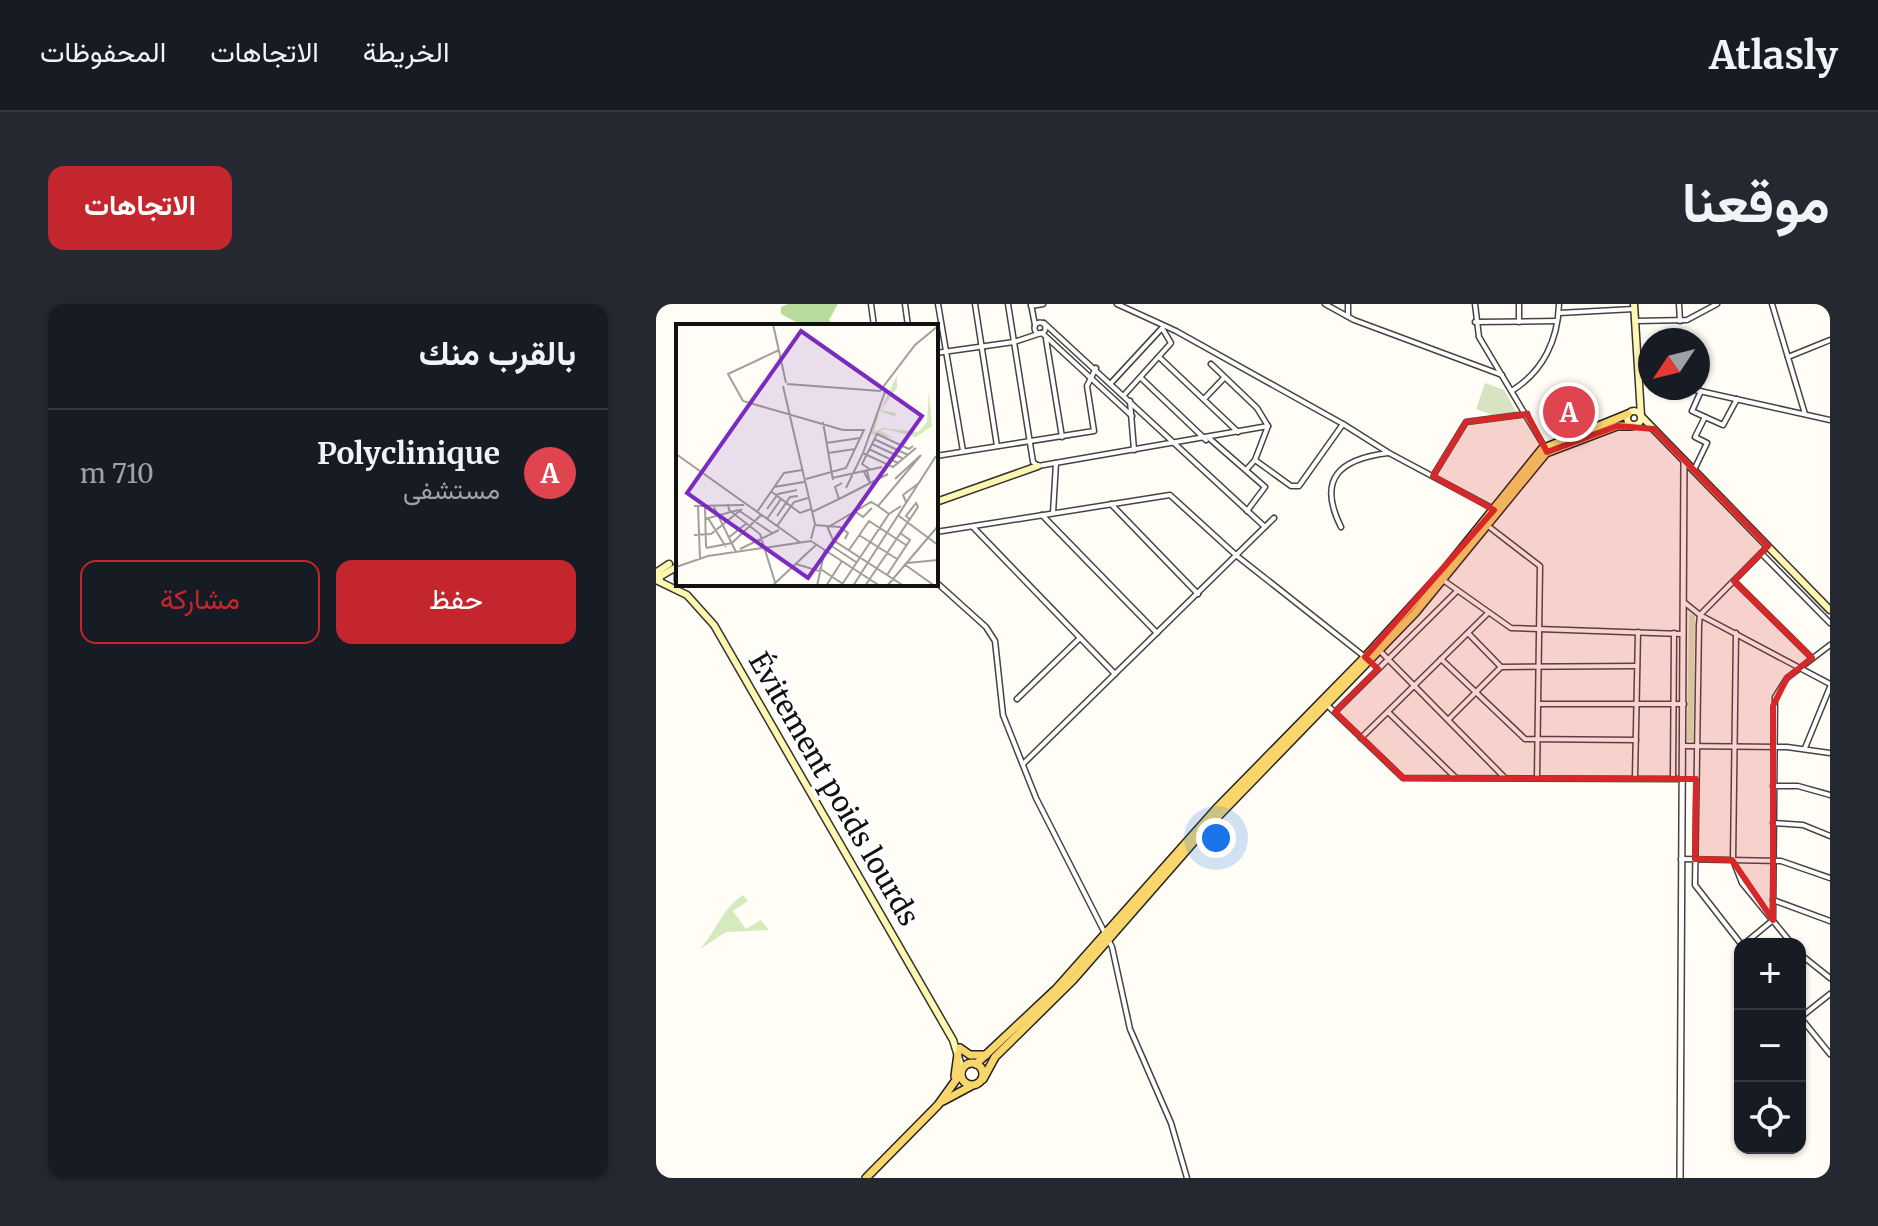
<!DOCTYPE html>
<html lang="ar">
<meta charset="utf-8">
<style>
:root{--surface:#171b24;--page:#242831;--text:#f1f3f6;--muted:#9ea1a6;--line:#363941;--accent:#c4262e}
body{margin:0;font-family:Merriweather,Vazirmatn,serif;background:var(--page);color:var(--text);direction:rtl}
.controls{position:absolute;right:24px;bottom:24px;display:grid;overflow:hidden;border-radius:16px;box-shadow:0 2px 6px #0004}
.controls button{width:72px;height:72px;display:grid;place-items:center;padding:0;border:0;border-bottom:2px solid var(--line);background:var(--surface);color:var(--text);font:40px sans-serif}
.compass{position:absolute;left:982px;top:24px;width:72px;height:72px;border-radius:50%;background:var(--surface);box-shadow:0 2px 6px #0004;rotate:235deg}
.you{position:absolute;left:560px;top:534px;width:28px;height:28px;margin:-20px;border:6px solid #fff;border-radius:50%;background:#1a73e8;box-shadow:0 0 0 12px #1a73e833}
.badge{display:grid;place-items:center;width:52px;height:52px;border-radius:50%;background:var(--accent);color:#fff;font-size:26px;font-weight:700}
.pin{position:absolute;translate:-50% -50%;border:4px solid #fff;box-shadow:0 2px 8px #0006}
.list{margin:0;padding:0;list-style:none}
h2{display:flex;justify-content:space-between;align-items:center;height:104px;margin:0;padding:0 32px;font-size:34px}
h2 small{font-size:26px;font-weight:400;color:var(--muted)}
.list li{display:grid;grid-template-columns:52px 1fr auto;gap:24px;align-items:center;box-sizing:border-box;height:128px;padding:0 32px;border-top:2px solid var(--line)}
.list b{display:block;font-size:30px;white-space:nowrap}
.list p{margin:0;font-size:26px;white-space:nowrap;color:var(--muted)}
.list em{font-size:26px;font-style:normal;color:var(--muted)}
.actions{display:flex;gap:16px;padding:24px 32px}
.actions a{flex:1;padding:18px 0;border:2px solid var(--accent);border-radius:16px;text-align:center;font-size:28px;color:var(--accent)}
.actions .main{background:var(--accent);color:#fff}
.icon{flex:none;width:44px;height:44px;fill:none;stroke:currentColor;stroke-width:2;stroke-linecap:round;stroke-linejoin:round}
.map{position:relative;flex:none;width:1174px;height:874px;overflow:hidden;direction:ltr;border-radius:16px}
header{display:flex;align-items:center;gap:48px;box-sizing:border-box;height:112px;padding:0 40px;background:var(--surface);border-bottom:2px solid var(--line)}
header strong{font-size:38px}
nav{display:flex;gap:44px;margin-inline-start:auto;font-size:28px}
.intro{display:flex;align-items:center;justify-content:space-between;box-sizing:border-box;height:192px;padding:0 48px}
h1{margin:0;font-size:56px}
.button{padding:20px 36px;border-radius:16px;background:var(--accent);color:#fff;font-size:28px;font-weight:700}
main{display:flex;gap:48px;padding:0 48px}
aside{flex:1;background:var(--surface);border-radius:16px;box-shadow:0 2px 6px #0004}
.map>svg:first-child{display:block}
</style>
<header>
<strong>Atlasly</strong>
<nav><a>الخريطة</a><a>الاتجاهات</a><a>المحفوظات</a></nav>
</header>
<div class="intro"><h1>موقعنا</h1><a class="button">الاتجاهات</a></div>
<main>
<div class="map">
<svg width="1174" height="874" viewBox="0 0 1174 874">
<rect width="100%" height="100%" fill="#fffdf5"/>
<g fill="#d5ebbd">
<path d="M1033,310L1039,311L1037,437H1031Z"/>
<path d="M87,591L92,597L77,607L90,625L105,616L113,626L70,628L44,645C62,625 64,607 87,591Z"/>
</g>
<path fill="#b9dc9c" d="M132,0H182L173,16L178,22H147L125,10V3Z"/>
<path fill="#d9e3c4" d="M829,79L848,86L861,109L836,111L820,105Z"/>
<g fill="none" stroke-linecap="round" stroke-linejoin="round">
<defs>
<g id="minor">
<path d="M215,0L218,22"/>
<path d="M249,0L252,22"/>
<path d="M282,0L307,147"/>
<path d="M319,0L341,142"/>
<path d="M352,0L377,158L382,162L612,122"/>
<path d="M375,0L379,21"/>
<path d="M461,0L520,27L687,120"/>
<path d="M669,0L698,16L846,71"/>
<path d="M819,0L823,33L888,142"/>
<path d="M863,0V18"/>
<path d="M1023,0L1024,17"/>
<path d="M1116,0L1149,110"/>
<path d="M375,2L387,0"/>
<path d="M903,9L978,5"/>
<path d="M692,12V0"/>
<path d="M980,17L1031,16L1061,0"/>
<path d="M819,18L901,17"/>
<circle cx="384" cy="24" r="5.5"/>
<path d="M388,19L609,223"/>
<path d="M386,29L476,112"/>
<path d="M390,35L406,133"/>
<path d="M280,49L358,38L385,29"/>
<path d="M503,53L582,128"/>
<path d="M1132,53L1174,36"/>
<path d="M555,60L601,104L612,122L599,156L590,166"/>
<path d="M982,73L994,76"/>
<path d="M485,74L550,136"/>
<path d="M456,78L506,24L515,39L469,90"/>
<path d="M1030,84L1174,116"/>
<path d="M857,86C887,67 902,36 903,0"/>
<path d="M548,95L568,74"/>
<path d="M474,97L478,146"/>
<path d="M1049,113L1067,121L1081,95"/>
<path d="M554,135L609,183L591,207"/>
<path d="M280,152L438,127L431,82L440,64"/>
<path d="M599,156L635,182H643L687,120L733,149L836,204"/>
<path d="M1038,166L1051,139L1039,133L1049,113L1036,107L1045,87"/>
<path d="M777,172L810,118L871,110"/>
<path d="M455,200L542,290"/>
<path d="M397,209L400,159"/>
<path d="M386,211L501,329"/>
<path d="M832,222L884,262L881,473"/>
<path d="M317,223L459,370"/>
<path d="M685,223C661,175 683,155 732,149"/>
<path d="M280,228L514,191L581,252L709,353"/>
<path d="M1106,250L1174,319"/>
<path d="M787,276L855,324L1026,330"/>
<path d="M1078,277L1156,354"/>
<path d="M280,278L330,323L339,337L347,411L380,494L456,643L474,725L515,819L531,874"/>
<path d="M1029,299L1044,311L1174,380"/>
<path d="M812,329L845,363L981,362"/>
<path d="M1080,329L1077,556L1086,579L1136,640"/>
<path d="M724,347L849,474"/>
<path d="M785,355L869,435L980,436"/>
<path d="M361,395L424,334"/>
<path d="M883,400H1028"/>
<path d="M671,401L747,474L1026,475"/>
<path d="M679,408L801,287"/>
<path d="M732,408L800,474"/>
<path d="M793,415L845,363"/>
<path d="M705,434L832,309"/>
<path d="M1027,442L1131,443L1174,449"/>
<path d="M1149,444L1174,383"/>
<path d="M367,460L618,214"/>
<path d="M979,473L982,328"/>
<path d="M1017,474L1018,329"/>
<path d="M1117,482H1142L1174,491"/>
<path d="M1117,519L1147,521L1174,532"/>
<path d="M1025,555L1125,557L1174,574"/>
<path d="M1117,596L1174,617"/>
<path d="M1085,640L1039,581L1043,321L1044,311L1112,242"/>
<path d="M1088,640L1117,616L1119,393L1131,374L1174,341"/>
<path d="M1144,650L1174,674"/>
<path d="M1144,713L1174,750"/>
<path d="M1145,713L1174,690"/>
</g>
<path id="tertiary" d="M1024,874L1028,156"/>
<g id="secondary">
<path d="M978,0L985,111"/>
<circle cx="978" cy="114" r="7"/>
<path d="M985,112L1174,306"/>
<path d="M280,198L382,162"/>
<path d="M22,266V277"/>
<path d="M0,275L22,262"/>
<path d="M0,276L31,291L58,321L297,736L306,765"/>
<path d="M4,276L1,268L13,260"/>
</g>
<g id="primary">
<path d="M304,744L314,751H330"/>
<circle cx="316" cy="770" r="11"/>
<path d="M320,760L400,685L560,505L709,353L790,264L886,145L972,110"/>
<path d="M299,772L302,750"/>
<path d="M327,775L339,753L417,676L542,533L759,309L890,149L961,122H976"/>
<path d="M287,797L315,782"/>
<path d="M210,874L282,801L305,769"/>
</g>
</defs>
<use href="#minor" stroke="#444" stroke-width="7"/>
<use href="#tertiary" stroke="#444" stroke-width="8"/>
<use href="#secondary" stroke="#333" stroke-width="9"/>
<use href="#primary" stroke="#222" stroke-width="10"/>
<use href="#minor" stroke="#fff" stroke-width="4"/>
<use href="#tertiary" stroke="#fff" stroke-width="5"/>
<use href="#secondary" stroke="#fff6b0" stroke-width="6"/>
<use href="#primary" stroke="#f9d66b" stroke-width="7"/>
</g>
<path fill="#d62828" fill-opacity="0.2" stroke="#d62828" stroke-width="6" stroke-linejoin="round" d="M871,110L891,148L961,122L998,125L1112,242L1078,277L1156,354L1131,374L1117,402V616L1076,556L1039,555L1040,475L747,474L679,408L722,365L709,353L838,206L777,172L810,118Z"/>
<g text-anchor="middle" stroke-width="8" stroke-linejoin="round" paint-order="stroke">
<g font-size="28" fill="#111" stroke="#fff">
<text transform="translate(178 485) rotate(60)" y="10">Évitement poids lourds</text>
</g>
</g>
<g transform="translate(20 20)">
<rect width="262" height="262" fill="#fffdf5"/>
<path d="M221,51V64L205,86L220,89L219,93L204,87L198,108L207,104L242,108L251,98L253,67L256,102L240,113L209,105L204,107L218,114L193,110Z" fill="#d5ebbd"/>
<path fill="none" stroke="#a09f9a" stroke-width="2" d="M97,0L110,59M103,26L52,50L67,77L167,106H188L170,144L130,155M111,60L204,67L239,21L262,2M107,62L139,200L135,215M147,98L157,156M198,115L232,131M150,119L184,114M196,120L226,134M193,125L222,139M152,129L179,125M187,129L210,65M0,130L125,219M195,146L186,140L201,110L233,125L237,122M188,148L194,159L191,147M156,154L206,143M98,163L128,158M170,164L187,129L217,143L240,124M96,168L124,189L135,185M163,175L212,150M230,178L227,171L243,159M52,180L53,186L84,210L99,258M29,181L30,223M37,181L60,228M18,182L68,181M22,182L24,235M91,185L102,170L121,166M177,186L187,193L196,184M81,188L108,149L126,146M136,188L163,175L159,163L166,159M213,190L202,182L245,131L219,155M101,192L114,173L122,172M223,192L262,221M32,194L50,223M29,195L62,186L96,209M91,195L105,175M139,201L164,203L172,209L169,215M101,202L118,178L132,174M151,202L157,216L228,262M154,202L195,178L202,182M18,211L35,210L66,185M183,211L221,235M52,214L71,199M135,217L204,262M154,221L180,238M30,224L56,219L85,191M64,225L103,206M173,226L193,197L230,221M231,239L262,236M120,240L143,247M228,240L259,262M0,243L32,232L135,217M143,244L170,262M211,251L234,216L224,209M96,262L141,220M141,262L149,225M150,262L166,237M165,262L213,190L225,182M177,262L260,132M189,262L242,183L240,179L230,192L233,195M211,262L262,202"/>
<path fill="#7b2cbf" fill-opacity="0.15" stroke="#7b2cbf" stroke-width="4" d="M125,7L246,92L132,254L11,169Z"/>
<rect width="262" height="262" fill="none" stroke="#111" stroke-width="4"/>
</g>
</svg>
<div class="controls">
<button>+</button>
<button>−</button>
<button><svg class="icon" aria-label="locate" viewBox="0 0 24 24"><circle cx="12" cy="12" r="6"/><path d="M12 2v4M12 18v4M2 12h4M18 12h4"/></svg></button>
</div>
<svg class="compass" viewBox="-18 -18 36 36"><path d="M0-13l5 13h-10z" fill="#e53935"/><path d="M0 13l5-13h-10z" fill="#9ea1a6"/></svg>
<div class="you"></div>
<div class="pin badge" style="left:913px;top:108px;background:#e0444e">A</div>
</div>
<aside>
<h2>بالقرب منك<small></small></h2>
<ul class="list">
<li><span class="badge" style="background:#e0444e">A</span><div><b>Polyclinique</b><p>مستشفى</p></div><em>710 m</em></li>
</ul>
<div class="actions"><a class="main">حفظ</a><a>مشاركة</a></div>
</aside>
</main>
